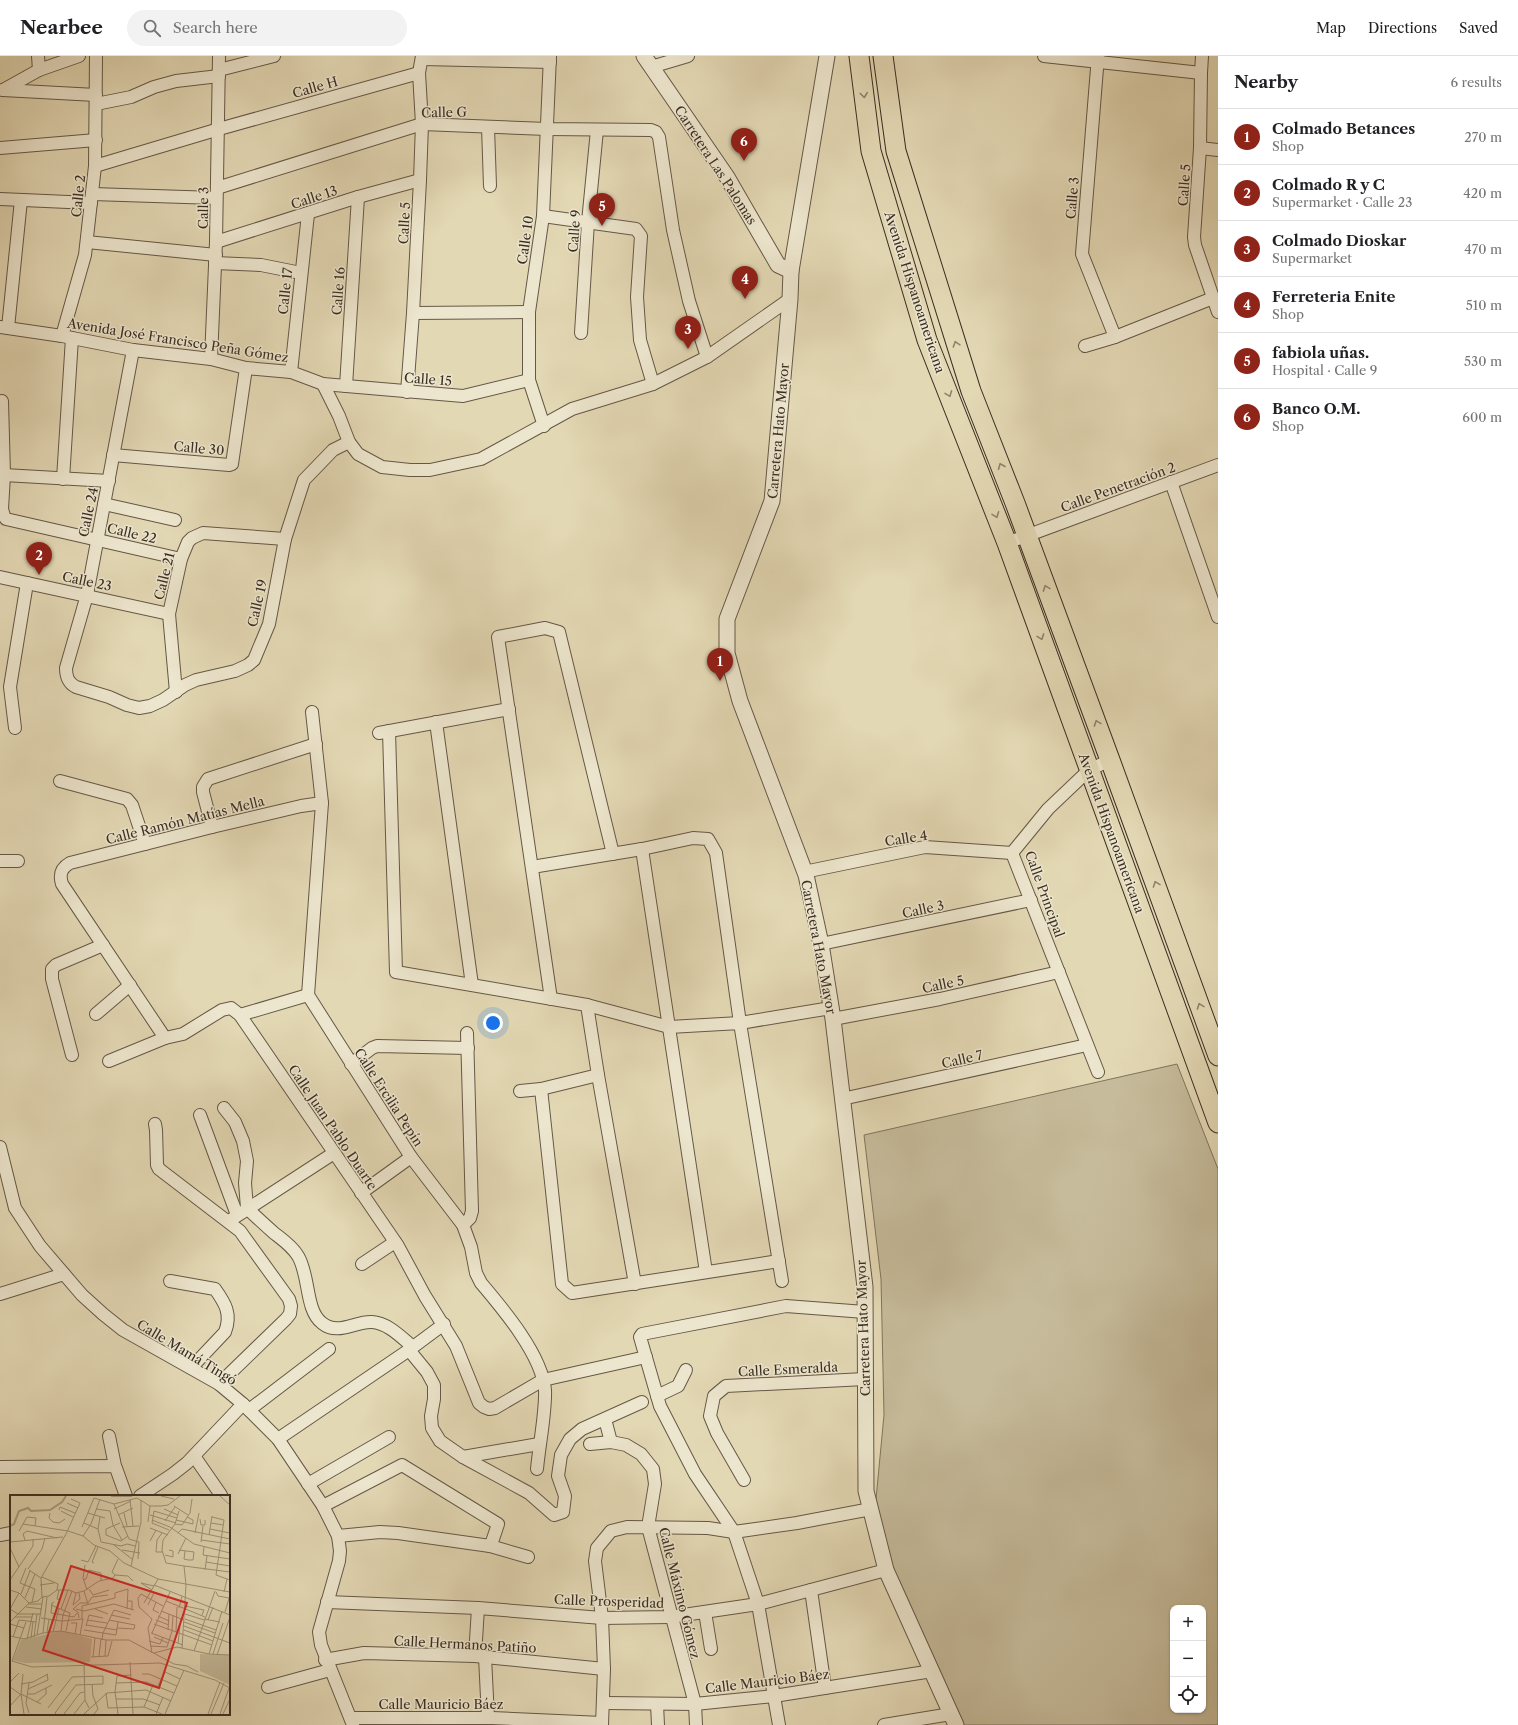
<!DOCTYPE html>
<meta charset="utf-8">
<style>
:root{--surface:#fff;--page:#f2f2f2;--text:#202124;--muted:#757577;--line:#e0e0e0;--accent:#8f2418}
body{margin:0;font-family:"Libre Caslon Text",serif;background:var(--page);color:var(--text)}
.controls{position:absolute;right:12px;bottom:12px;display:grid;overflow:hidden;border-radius:8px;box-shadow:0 1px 3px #0004}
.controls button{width:36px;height:36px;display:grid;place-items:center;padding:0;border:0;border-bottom:1px solid var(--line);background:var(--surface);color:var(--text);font:20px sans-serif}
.you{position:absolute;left:493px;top:967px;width:14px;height:14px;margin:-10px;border:3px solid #fff;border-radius:50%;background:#1a73e8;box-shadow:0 0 0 6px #1a73e833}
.badge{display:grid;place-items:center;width:26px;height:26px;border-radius:50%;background:var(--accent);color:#fff;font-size:13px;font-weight:700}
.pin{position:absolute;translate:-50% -33px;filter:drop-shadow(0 1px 2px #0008)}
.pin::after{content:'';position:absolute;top:21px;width:14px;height:12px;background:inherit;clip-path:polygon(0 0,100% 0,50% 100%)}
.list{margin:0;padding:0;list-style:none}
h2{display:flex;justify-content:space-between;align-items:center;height:52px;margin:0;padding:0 16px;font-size:17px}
h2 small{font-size:13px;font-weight:400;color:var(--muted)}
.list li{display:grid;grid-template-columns:26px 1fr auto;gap:12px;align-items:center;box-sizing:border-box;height:56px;padding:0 16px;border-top:1px solid var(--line)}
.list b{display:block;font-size:15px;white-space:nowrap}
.list p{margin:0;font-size:13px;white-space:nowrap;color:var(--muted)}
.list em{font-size:13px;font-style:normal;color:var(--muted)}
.icon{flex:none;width:22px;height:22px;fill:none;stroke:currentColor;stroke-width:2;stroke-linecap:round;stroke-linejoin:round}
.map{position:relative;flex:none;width:1218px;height:1669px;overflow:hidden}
header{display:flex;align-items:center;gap:24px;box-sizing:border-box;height:56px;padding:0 20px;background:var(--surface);border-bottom:1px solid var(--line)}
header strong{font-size:19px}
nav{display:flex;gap:22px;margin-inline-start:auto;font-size:14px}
.search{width:280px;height:36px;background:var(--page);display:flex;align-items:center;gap:10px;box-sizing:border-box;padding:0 14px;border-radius:22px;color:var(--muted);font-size:15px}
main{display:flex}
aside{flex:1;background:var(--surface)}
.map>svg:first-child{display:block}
</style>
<header>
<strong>Nearbee</strong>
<div class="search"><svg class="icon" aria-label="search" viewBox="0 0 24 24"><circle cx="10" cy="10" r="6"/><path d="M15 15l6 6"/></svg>Search here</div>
<nav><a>Map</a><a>Directions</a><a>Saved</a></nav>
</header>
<main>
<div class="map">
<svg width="1218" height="1669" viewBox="0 0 1218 1669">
<rect width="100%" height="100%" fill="#e3d8b4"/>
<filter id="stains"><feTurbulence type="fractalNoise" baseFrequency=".005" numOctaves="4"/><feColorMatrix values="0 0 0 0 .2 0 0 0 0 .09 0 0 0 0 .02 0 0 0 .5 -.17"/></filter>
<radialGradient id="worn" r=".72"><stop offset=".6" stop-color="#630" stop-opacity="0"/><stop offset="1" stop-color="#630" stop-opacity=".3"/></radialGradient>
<path fill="#c6bb9b" stroke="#80745f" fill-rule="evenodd" d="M1177,1008L1218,1113V1669H962L890,1510L876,1443L884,1359L881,1223L864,1079ZM1173,1552H1203V1654H1173Z"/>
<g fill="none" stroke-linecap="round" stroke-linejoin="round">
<defs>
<g id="minor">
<path d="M38,0L39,14"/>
<path d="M1044,0L1201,17"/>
<path d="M1098,0L1082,198L1115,281"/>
<path d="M1202,0L1201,17L1200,92L1194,181L1195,189L1218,256"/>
<path d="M422,3L550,6"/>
<path d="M651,11L688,0"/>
<path d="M219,14L274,0"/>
<path d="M3,34L96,39"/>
<path d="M3,34L39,14L79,0"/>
<path d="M96,48L131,41L154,31L176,25L219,20"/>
<path d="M488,71L490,130"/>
<path d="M0,92L96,84"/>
<path d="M1200,92L1218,94"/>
<path d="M95,110L219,73L419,17"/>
<path d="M217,132L422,68L547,73L651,74L656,76L659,81L673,174L689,245L707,301"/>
<path d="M92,138L216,142"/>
<path d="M0,143L91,147"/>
<path d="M543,160L636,173L641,180L637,241L640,284L653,328"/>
<path d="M87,186L216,199"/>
<path d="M216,186L358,141L420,124"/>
<path d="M215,207L261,209L301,217"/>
<path d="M413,257L529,256"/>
<path d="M0,271L62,280L133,294L211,303L246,312L291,316L323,328L463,340L529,324"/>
<path d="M8,272L21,144"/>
<path d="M581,277L588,166L597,74"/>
<path d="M62,280L85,199L95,110L96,0"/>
<path d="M1085,290L1115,281L1213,242"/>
<path d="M133,294L87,539L66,612C66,621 68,627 76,631L109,641L127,649L139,652L150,650L163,644L185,629L196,624L235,615L248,609L254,604L269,568L285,483L304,424L333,394L349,386"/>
<path d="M211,303L216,186L219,0"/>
<path d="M291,316L308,158"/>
<path d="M323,328L339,360L349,386L358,398L382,411L410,414H430L481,403L572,353L653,328L707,301L790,243"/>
<path d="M346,330L358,141"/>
<path d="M407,336L413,257L420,124L422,68L419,17L422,0"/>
<path d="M2,345L4,419L2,453L4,460L6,463L181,503"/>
<path d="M544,370L529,324V256L543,160L550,0"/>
<path d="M113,399L229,409L232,408L246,312"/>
<path d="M4,419L109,425"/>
<path d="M63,423L72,282"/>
<path d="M1171,426L1218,561"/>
<path d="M104,448L175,464"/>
<path d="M1007,487L1218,409"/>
<path d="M0,521L169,558"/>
<path d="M176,636L169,558L181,503L188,486L192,482L203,477L285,483"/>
<path d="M312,656L322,747L308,939L411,1101L463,1169L471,1191L476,1217L481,1227C503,1253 542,1299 545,1334C546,1356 539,1390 537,1413"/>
<path d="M436,666L472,929"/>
<path d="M15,672L10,631L27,527"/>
<path d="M389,675L396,916L587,949L669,971L740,967L782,1225"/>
<path d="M379,677L509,653"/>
<path d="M60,725L127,743L132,749L145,788"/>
<path d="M322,747L301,750L212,771L70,807C61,812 59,818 62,828L165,982L183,978L222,954L231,952L240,959L398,1190L425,1240L456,1290L479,1347L484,1351L489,1353L495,1352L543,1324L646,1301"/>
<path d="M212,771L203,736V731L208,723L316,688"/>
<path d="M642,793L706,1216"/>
<path d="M1012,797L1098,1016"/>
<path d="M1012,797L1048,753L1089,714L1110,704"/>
<path d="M0,805H18"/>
<path d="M532,811L642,793L693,782L708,783L716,797L740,967L831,952"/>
<path d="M804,816L925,791L1012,797"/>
<path d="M821,888L1031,844"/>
<path d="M551,943L498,581L545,572L559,576L613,798"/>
<path d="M587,949L598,1019L635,1228"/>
<path d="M96,958L130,929"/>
<path d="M240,959L308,939"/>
<path d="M833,963L940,943L1059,916"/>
<path d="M72,999L52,923V913L56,909L103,889"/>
<path d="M109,1005L165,982"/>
<path d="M351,1008L372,992L377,990L468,992"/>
<path d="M541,1033L562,1228L572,1237L779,1205"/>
<path d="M520,1035L541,1033L598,1019"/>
<path d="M842,1043L1087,989"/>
<path d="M224,1052L235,1066L243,1085L247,1105L245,1127L247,1152C256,1161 265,1169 274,1177C283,1184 292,1190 298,1200C310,1220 305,1254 322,1267C338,1280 355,1265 372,1266C388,1267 401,1281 413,1291"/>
<path d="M200,1059L237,1159"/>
<path d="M155,1068L156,1074L157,1109L159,1113L240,1175L289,1243L291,1250L290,1258L286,1263L219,1328"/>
<path d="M0,1091L15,1152L40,1190L82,1239L103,1258L123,1274L219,1328L243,1348L278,1383L323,1450L338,1480L340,1495L339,1505L319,1576L321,1589L353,1669"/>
<path d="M361,1137L411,1101"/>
<path d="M229,1165L334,1097"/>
<path d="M463,1169L470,1162L472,1155L467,977"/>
<path d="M362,1208L395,1186"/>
<path d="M170,1225L215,1233C225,1247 232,1258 225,1276L191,1312"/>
<path d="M0,1238L64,1218"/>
<path d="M409,1294L427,1316L434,1329V1343L431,1360L432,1372L440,1385L463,1401L529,1437L554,1459L563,1456L565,1440L558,1420L561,1399L570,1383L582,1373L642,1346"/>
<path d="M657,1340L678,1330L686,1314"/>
<path d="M249,1354L329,1293"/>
<path d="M605,1363L611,1386"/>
<path d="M109,1380L115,1410"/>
<path d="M278,1383L409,1294L444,1268"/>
<path d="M590,1388L611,1386L626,1389L641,1398L653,1413L655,1428L648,1471L695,1648L696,1669"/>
<path d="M194,1400L221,1439"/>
<path d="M463,1401L539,1388"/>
<path d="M0,1411L113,1410L116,1412L126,1440"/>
<path d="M744,1424L717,1377L710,1360L714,1340L726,1330L865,1323"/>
<path d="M308,1428L389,1381"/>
<path d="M140,1440L173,1418L187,1407L243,1348"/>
<path d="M323,1450L402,1409L498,1468L491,1489L490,1490L398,1477L380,1476L338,1480"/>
<path d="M0,1479L11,1477"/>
<path d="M490,1490L528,1501"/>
<path d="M811,1534L825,1632"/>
<path d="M327,1546L478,1552L602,1562L670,1561L758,1548L886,1514"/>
<path d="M705,1556L711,1593"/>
<path d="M475,1600L478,1552"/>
<path d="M485,1601L488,1662"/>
<path d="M325,1604L364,1597L475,1600L604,1613"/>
<path d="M268,1631L330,1614"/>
<path d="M604,1647L695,1648L774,1640L932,1615"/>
<path d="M657,1648L658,1669"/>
<path d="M351,1662H492L602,1667"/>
<path d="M602,1669L604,1613L602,1562L595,1505L597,1492L611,1475L627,1471L708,1472L734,1476L797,1467L871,1453"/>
<path d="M779,1669L758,1548L734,1476L695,1418L660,1350L640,1281L642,1278L786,1250L865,1256"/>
<path d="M884,1669L951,1658"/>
</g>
<g id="tertiary">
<path d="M644,0L727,121L778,209L791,215"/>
<path d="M827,0L791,215L790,243L772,445L727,563V597L740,645L806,819L821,888L833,963L865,1231L866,1435L886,1514L956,1669"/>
</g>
<g id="primary">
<path d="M859,0L871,95L927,284L1007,487L1218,1067"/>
<path d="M883,0L896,95L971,335L1015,447L1110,704L1218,1000"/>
</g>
</defs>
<use href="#minor" stroke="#645847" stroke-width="14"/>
<use href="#tertiary" stroke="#645847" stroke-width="17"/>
<use href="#primary" stroke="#3a2e23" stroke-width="21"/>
<use href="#minor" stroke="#ede6ce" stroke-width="12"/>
<use href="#tertiary" stroke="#ede6ce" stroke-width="15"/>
<use href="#primary" stroke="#e3d8b4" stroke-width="19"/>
</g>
<defs><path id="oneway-chevron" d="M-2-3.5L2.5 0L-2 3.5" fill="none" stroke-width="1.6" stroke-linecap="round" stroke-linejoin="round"/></defs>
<g stroke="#8e836c">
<use href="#oneway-chevron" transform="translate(864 39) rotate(83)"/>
<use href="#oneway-chevron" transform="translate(956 288) rotate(-108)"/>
<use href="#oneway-chevron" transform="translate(949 338) rotate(69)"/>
<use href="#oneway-chevron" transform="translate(1001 410) rotate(-112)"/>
<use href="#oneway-chevron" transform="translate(996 459) rotate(69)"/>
<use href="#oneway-chevron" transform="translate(1046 532) rotate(-110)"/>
<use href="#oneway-chevron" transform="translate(1041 581) rotate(70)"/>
<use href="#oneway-chevron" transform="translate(1097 667) rotate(-110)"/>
<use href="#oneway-chevron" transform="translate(1156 828) rotate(-110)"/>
<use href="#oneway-chevron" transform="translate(1200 950) rotate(-110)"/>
</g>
<g text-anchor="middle" stroke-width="3" stroke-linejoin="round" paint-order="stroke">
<g font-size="13" fill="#3a2e23" stroke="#ede6ce">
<text transform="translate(315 31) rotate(-16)" y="5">Calle H</text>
<text transform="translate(444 56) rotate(-1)" y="5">Calle G</text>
<text transform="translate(716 109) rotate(57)" y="5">Carretera Las Palomas</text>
<text transform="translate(1184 129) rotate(-86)" y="5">Calle 5</text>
<text transform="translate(78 140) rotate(-84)" y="5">Calle 2</text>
<text transform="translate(314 141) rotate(-18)" y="5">Calle 13</text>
<text transform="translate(1072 142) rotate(-85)" y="5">Calle 3</text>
<text transform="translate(203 152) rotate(-89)" y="5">Calle 3</text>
<text transform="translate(404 167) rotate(-87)" y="5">Calle 5</text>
<text transform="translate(574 175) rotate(-86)" y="5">Calle 9</text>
<text transform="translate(525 184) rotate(-82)" y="5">Calle 10</text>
<text transform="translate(285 235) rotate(-84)" y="5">Calle 17</text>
<text transform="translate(338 235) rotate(-86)" y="5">Calle 16</text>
<text transform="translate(915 236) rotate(72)" y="5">Avenida Hispanoamericana</text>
<text transform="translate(178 284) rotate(9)" y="5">Avenida José Francisco Peña Gómez</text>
<text transform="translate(428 323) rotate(4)" y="5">Calle 15</text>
<text transform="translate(778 375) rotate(-85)" y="5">Carretera Hato Mayor</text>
<text transform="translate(199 392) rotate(5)" y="5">Calle 30</text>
<text transform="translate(1118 431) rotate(-20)" y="5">Calle Penetración 2</text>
<text transform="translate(88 456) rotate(-78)" y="5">Calle 24</text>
<text transform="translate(132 477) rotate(13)" y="5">Calle 22</text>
<text transform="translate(164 520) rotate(-76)" y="5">Calle 21</text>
<text transform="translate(87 525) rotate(12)" y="5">Calle 23</text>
<text transform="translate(257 547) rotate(-77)" y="5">Calle 19</text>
<text transform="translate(185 764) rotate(-14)" y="5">Calle Ramón Matías Mella</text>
<text transform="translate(1112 777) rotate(70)" y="5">Avenida Hispanoamericana</text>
<text transform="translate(906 782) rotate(-9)" y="5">Calle 4</text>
<text transform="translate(1045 838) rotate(70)" y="5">Calle Principal</text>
<text transform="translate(923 853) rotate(-12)" y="5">Calle 3</text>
<text transform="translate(819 891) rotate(79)" y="5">Carretera Hato Mayor</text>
<text transform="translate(943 928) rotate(-12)" y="5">Calle 5</text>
<text transform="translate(962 1003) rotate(-13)" y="5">Calle 7</text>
<text transform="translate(389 1041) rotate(57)" y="5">Calle Ercilia Pepín</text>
<text transform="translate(333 1071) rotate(56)" y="5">Calle Juan Pablo Duarte</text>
<text transform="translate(863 1272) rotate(-92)" y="5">Carretera Hato Mayor</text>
<text transform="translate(187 1296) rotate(31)" y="5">Calle Mamá Tingó</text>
<text transform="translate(788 1313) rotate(-3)" y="5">Calle Esmeralda</text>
<text transform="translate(680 1537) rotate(76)" y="5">Calle Máximo Gómez</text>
<text transform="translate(609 1545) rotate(2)" y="5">Calle Prosperidad</text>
<text transform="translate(465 1588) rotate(3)" y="5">Calle Hermanos Patiño</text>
<text transform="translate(767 1625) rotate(-7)" y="5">Calle Mauricio Báez</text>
<text x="441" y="1653">Calle Mauricio Báez</text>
</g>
</g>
<g transform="translate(10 1439)">
<rect width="220" height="220" fill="#e3d8b4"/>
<path d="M52,136L82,144L80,167L14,168L3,165L11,145ZM190,159L220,160V190L190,176Z" fill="#c6bb9b"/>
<path fill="none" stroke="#aa9e83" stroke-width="2" d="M101,1H122M0,31L4,29L9,16L18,13L21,16L40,15L52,7L56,1"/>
<path fill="none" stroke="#9f947a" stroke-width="1" d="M151,1L164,4M210,1L220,10M120,5L123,31M57,8L68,13M104,9L119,44L129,47L128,64M164,11L178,20M86,14L100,16M104,14L121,6M154,14L168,20M49,15L50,12L65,18M51,16L63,22M100,16L103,30L112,45M169,16L165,29L153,45L152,55L156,68L174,71L176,90L172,153M40,18L39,23L43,27L49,28L55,24M78,18L95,23M114,18L117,31M108,20L123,13M140,20L166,28M90,22L88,34L91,47L111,51L117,49L125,51M202,22L214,25L206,80L220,85M190,24L191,30H195V25M142,25L160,32L184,49L220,58M166,25L183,29V25L177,22M155,26L165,12M138,27L140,11M74,28L88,34M110,28L96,34V40L111,46L118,41M201,28L213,30M13,29L58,36L73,41L84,50L100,56L114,68L148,84L220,97M165,29L172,30L180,18L182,4M72,32L84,3L104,9L127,3L140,11H151L158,10L170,1M112,32L129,31M140,33L158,40M200,34L220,38M159,35L142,28L144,16L167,23M9,36L17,22L26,23L25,31M152,38L147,45L146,57H153M168,38L172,34L220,44M185,38L189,18M199,40L202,21M73,41L81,29L90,4M15,45L13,39L17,36L47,43M191,45L220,49M140,46L146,35M0,47L53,42M191,47L193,31M104,50L122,64M194,52L193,60L220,64M0,53L9,72M112,55L130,58M169,55L184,57L183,65H178M175,56L174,64L178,65M168,59L176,43M155,60L163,62V56L159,55M71,65L78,67L86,51M196,67L220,71M84,68L82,67L88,52M75,70L73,83L77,95M121,71L131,27V5M174,71L220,77M16,73L10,88L25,94L22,107M18,74L32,54L35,43M19,75L31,83M195,75L197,61M105,80L118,81L123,86M105,80L102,77L108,64M32,82L48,89L47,95M0,85L23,51V44M73,85L76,84L79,75L91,78V85M131,88L144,91M131,88L142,95M30,90L44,88M144,90L220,120M79,94L83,100L99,95M0,95L9,98L19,108M49,95L47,104L50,105M74,96L78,109M206,97L208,101L219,103M214,97L217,84M66,98L63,110L70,104L69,98M11,99L20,76M32,102L39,101L47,95H59L66,98L74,96L89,86L103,83L105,80M15,103L25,79M118,106H122V115M156,106L195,122M44,107L42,108L41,118L64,122L67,118M146,107L143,115L149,118M78,108L82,102L98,100M134,108L148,84M18,109H32M41,110L60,118L56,136M138,110L144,98L153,101M175,111L194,115L192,120M16,112L32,114M47,113L53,95M169,113L172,101M0,114L8,119H31M0,114L9,98M51,114L58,95M66,114L74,116L104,109L124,115M85,114L98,119M151,116L174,125M215,117L220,100M175,119L194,125M101,120L120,124M148,121L159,126M5,122H22M31,123L52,126L73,124L70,140M69,123L68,117L63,114L70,108H77M72,124V111L105,103V98L118,94L117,114M142,124L129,112L128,103L131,99L153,111M175,124L206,135M194,124L210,127M77,125L97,128M99,125L125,130L124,134L107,133M146,125L159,130M198,125L203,112M0,127L19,108L28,106L32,102L31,83L56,39L70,8L61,4M174,127L205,138M61,128H67L65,139M0,129L14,133M144,129L202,150M76,130L107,135M76,131L79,120L93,123M174,131L220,148M74,135L93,138L104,115L121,120M158,135L159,119M174,135L203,146M51,136L53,120L62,96M37,137L39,124M40,137L42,125M43,137L49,113M166,137L167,112M33,138L37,102M141,138L173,150M142,138L160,97M27,140L33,102M0,141L14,144L33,138L51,136L96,145H119L164,169L177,171L188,177M3,142L9,125L26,127M24,142L27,119M144,142L158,148M21,143L23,127M17,144L23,118M92,145L93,138L106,140L108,127M139,146L150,149L153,142M168,148L171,123M140,151L157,152L162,136L163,120M184,156L205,96M142,158L138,133L142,124M144,158L167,152L199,159L220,160M199,159L212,116M203,159L213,128M207,160L220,122M89,161L91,144M95,161L96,145M98,161L102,146M81,162L98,161M83,162L85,143M2,166L16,127M2,166L22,172L150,168L205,185L220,193M120,167L123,219M74,170L75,205L79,213M13,179L11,199L14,219M132,179H139L167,191M0,187L9,178M19,188L16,208L19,218M106,188L136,187L164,198M11,189L23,187L38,179M82,189L83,201L88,214L84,219M148,191L155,177L170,184M0,192L10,199M18,194L38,185L37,179M96,198L98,213L134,212L152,219M11,199L31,209M18,199H24L42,190M106,204H133L150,210M27,207L36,199V193M0,211L11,199M134,212L143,190M38,213L62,182L93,181V189L66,190L45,218L46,219M54,219L70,198L74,197M64,219L75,205M74,219L97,198L136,195L161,206M108,219L105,197L107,181L121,180M146,219L153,202M155,219L174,175M198,219L210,187M201,219L214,188M210,219L219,193M213,219L220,204"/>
<path fill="#d62828" fill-opacity="0.15" stroke="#d62828" stroke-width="2" d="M61,71L177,108L149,193L33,155Z"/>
<rect width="220" height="220" fill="none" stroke="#3a2e23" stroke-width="2"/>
</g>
<rect width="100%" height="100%" filter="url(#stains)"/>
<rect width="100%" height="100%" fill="url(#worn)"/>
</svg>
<div class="controls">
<button>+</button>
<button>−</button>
<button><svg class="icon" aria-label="locate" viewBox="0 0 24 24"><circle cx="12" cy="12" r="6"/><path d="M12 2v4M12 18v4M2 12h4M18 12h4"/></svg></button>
</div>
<div class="you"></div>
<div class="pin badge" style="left:720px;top:625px">1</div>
<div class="pin badge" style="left:39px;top:519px">2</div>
<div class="pin badge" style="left:688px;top:293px">3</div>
<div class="pin badge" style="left:745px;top:243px">4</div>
<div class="pin badge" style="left:602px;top:170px">5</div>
<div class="pin badge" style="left:744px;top:105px">6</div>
</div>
<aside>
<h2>Nearby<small>6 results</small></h2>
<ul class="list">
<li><span class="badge">1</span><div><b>Colmado Betances</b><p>Shop</p></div><em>270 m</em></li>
<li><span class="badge">2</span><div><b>Colmado R y C</b><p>Supermarket · Calle 23</p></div><em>420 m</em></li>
<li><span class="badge">3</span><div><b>Colmado Dioskar</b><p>Supermarket</p></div><em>470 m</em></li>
<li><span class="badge">4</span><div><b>Ferreteria Enite</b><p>Shop</p></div><em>510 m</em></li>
<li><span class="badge">5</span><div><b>fabiola uñas.</b><p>Hospital · Calle 9</p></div><em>530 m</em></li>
<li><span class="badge">6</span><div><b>Banco O.M.</b><p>Shop</p></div><em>600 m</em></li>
</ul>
</aside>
</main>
